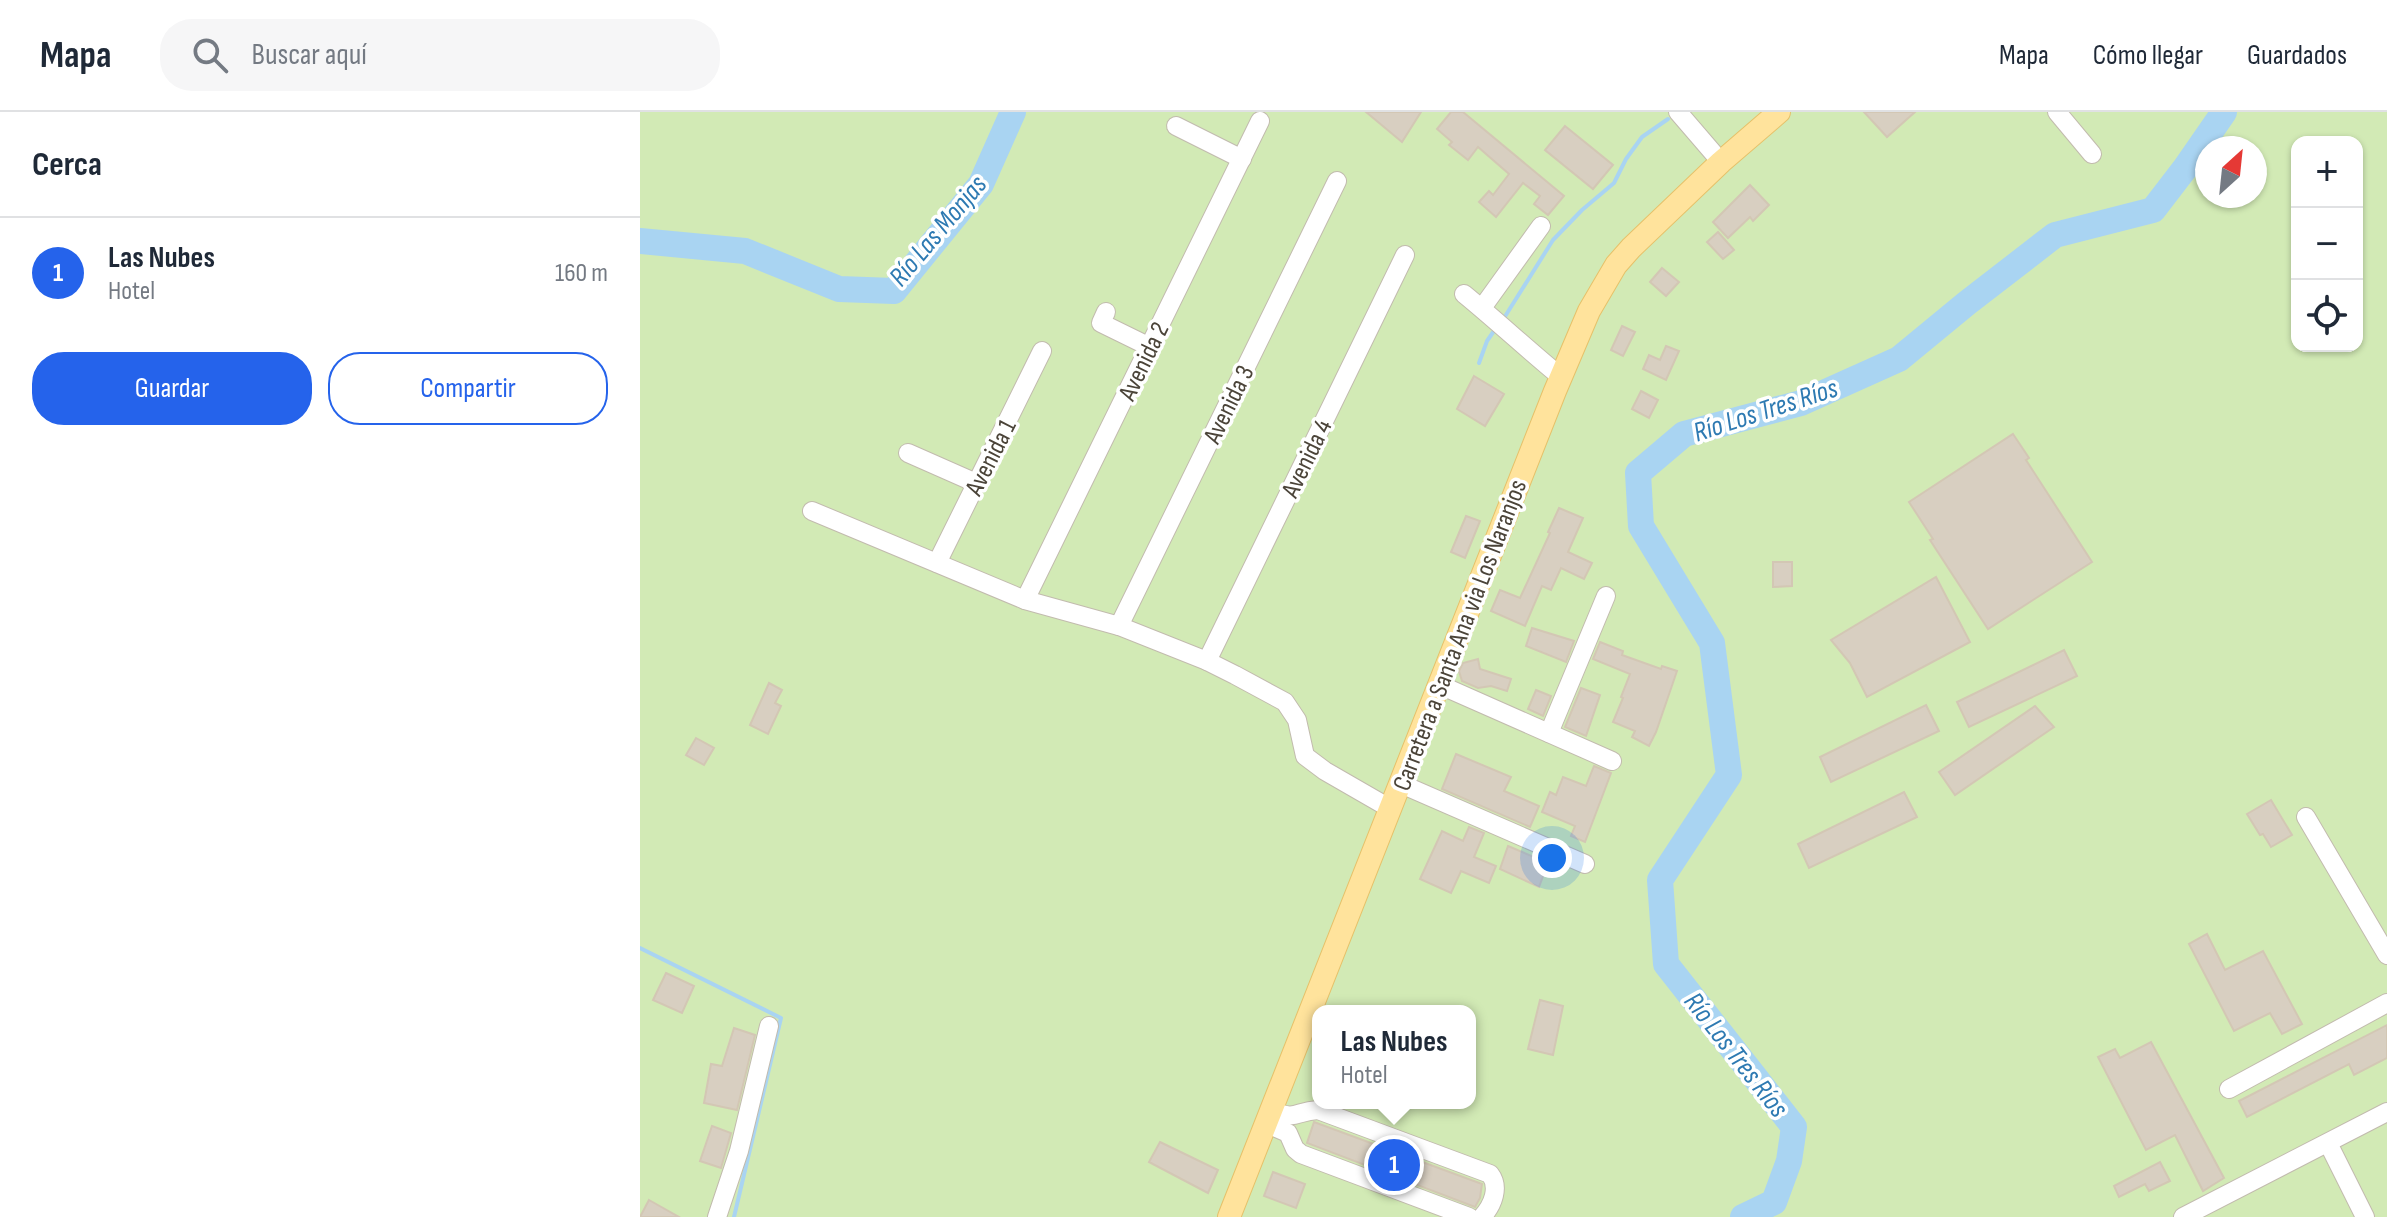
<!DOCTYPE html>
<html lang="es">
<meta charset="utf-8">
<style>
:root{--surface:#fff;--page:#f6f6f7;--text:#1f2937;--muted:#747a83;--line:#e0e1e3;--accent:#2563eb}
body{margin:0;font-family:"Sofia Sans Condensed",sans-serif;background:var(--page);color:var(--text)}
.controls{position:absolute;right:24px;top:24px;display:grid;overflow:hidden;border-radius:16px;box-shadow:0 2px 6px #0004}
.controls button{width:72px;height:72px;display:grid;place-items:center;padding:0;border:0;border-bottom:2px solid var(--line);background:var(--surface);color:var(--text);font:40px sans-serif}
.compass{position:absolute;left:1555px;top:24px;width:72px;height:72px;border-radius:50%;background:var(--surface);box-shadow:0 2px 6px #0004;rotate:27deg}
.you{position:absolute;left:912px;top:746px;width:28px;height:28px;margin:-20px;border:6px solid #fff;border-radius:50%;background:#1a73e8;box-shadow:0 0 0 12px #1a73e833}
.badge{display:grid;place-items:center;width:52px;height:52px;border-radius:50%;background:var(--accent);color:#fff;font-size:26px;font-weight:700}
.pin{position:absolute;translate:-50% -50%;border:4px solid #fff;box-shadow:0 2px 8px #0006}
.popup{position:absolute;left:672px;top:893px;width:164px;height:104px;box-sizing:border-box;display:grid;place-content:center;border-radius:16px;background:var(--surface);filter:drop-shadow(0 2px 6px #0005);font-size:26px;white-space:nowrap;color:var(--muted)}
.popup b{font-size:30px;color:var(--text)}
.popup::after{content:'';position:absolute;left:50%;top:100%;margin-left:-16px;border:16px solid transparent;border-top-color:var(--surface)}
.list{margin:0;padding:0;list-style:none}
h2{display:flex;justify-content:space-between;align-items:center;height:104px;margin:0;padding:0 32px;font-size:34px}
h2 small{font-size:26px;font-weight:400;color:var(--muted)}
.list li{display:grid;grid-template-columns:52px 1fr auto;gap:24px;align-items:center;box-sizing:border-box;height:112px;padding:0 32px;border-top:2px solid var(--line)}
.list b{display:block;font-size:30px;white-space:nowrap}
.list p{margin:0;font-size:26px;white-space:nowrap;color:var(--muted)}
.list em{font-size:26px;font-style:normal;color:var(--muted)}
.actions{display:flex;gap:16px;padding:24px 32px}
.actions a{flex:1;padding:18px 0;border:2px solid var(--accent);border-radius:32px;text-align:center;font-size:28px;color:var(--accent)}
.actions .main{background:var(--accent);color:#fff}
.icon{flex:none;width:44px;height:44px;fill:none;stroke:currentColor;stroke-width:2;stroke-linecap:round;stroke-linejoin:round}
.map{position:relative;flex:none;width:1747px;height:1105px;overflow:hidden}
header{display:flex;align-items:center;gap:48px;box-sizing:border-box;height:112px;padding:0 40px;background:var(--surface);border-bottom:2px solid var(--line)}
header strong{font-size:38px}
nav{display:flex;gap:44px;margin-inline-start:auto;font-size:28px}
.search{width:560px;height:72px;background:var(--page);display:flex;align-items:center;gap:20px;box-sizing:border-box;padding:0 28px;border-radius:32px;color:var(--muted);font-size:30px}
main{display:flex}
aside{flex:1;background:var(--surface)}
.map>svg:first-child{display:block}
</style>
<header>
<strong>Mapa</strong>
<div class="search"><svg class="icon" aria-label="search" viewBox="0 0 24 24"><circle cx="10" cy="10" r="6"/><path d="M15 15l6 6"/></svg>Buscar aquí</div>
<nav><a>Mapa</a><a>Cómo llegar</a><a>Guardados</a></nav>
</header>
<main>
<aside>
<h2>Cerca<small></small></h2>
<ul class="list">
<li><span class="badge">1</span><div><b>Las Nubes</b><p>Hotel</p></div><em>160 m</em></li>
</ul>
<div class="actions"><a class="main">Guardar</a><a>Compartir</a></div>
</aside>
<div class="map">
<svg width="1747" height="1105" viewBox="0 0 1747 1105">
<rect width="100%" height="100%" fill="#f6f3ec"/>
<path fill="#d2eab5" fill-rule="evenodd" d="M0,0H1747V1105H0ZM1657,30H1717V234H1657ZM1567,36H1615V84H1567ZM678,899H830V991H678Z"/>
<g fill="none" stroke-linecap="round" stroke-linejoin="round">
<g stroke="#a9d4f2" stroke-width="4">
<path d="M864,206L913,128L942,98L974,71L986,47L1002,25L1028,7"/>
<path d="M839,251L847,229L856,216"/>
<path d="M0,836L141,906L94,1105"/>
</g>
<g stroke="#a9d4f2" stroke-width="26">
<path d="M0,129L105,139L199,177L254,179L341,72L373,0"/>
<path d="M1103,1105L1134,1090L1149,1049L1154,1015L1026,852L1020,768L1089,663L1072,531L1001,414L998,361L1044,322L1161,291L1259,247L1327,191L1415,123L1513,98L1546,55L1584,0"/>
</g>
</g>
<g fill="#d8cfc1" stroke="#d3c7b4" stroke-width="2">
<path d="M726,0H781L762,30Z"/>
<path d="M811,0H823L924,84L908,103L894,92L900,84L883,71L856,105L839,90L849,79L853,83L869,62L838,35L828,48L809,33L812,30L797,17Z"/>
<path d="M1224,0H1275L1247,25Z"/>
<path d="M925,14L973,53L953,77L905,38Z"/>
<path d="M1110,73L1129,93L1113,109L1110,105L1088,126L1073,110Z"/>
<path d="M1078,120L1094,138L1083,147L1067,130Z"/>
<path d="M1022,156L1039,170L1026,184L1010,170Z"/>
<path d="M982,214L995,220L983,244L971,238Z"/>
<path d="M1026,234L1039,239L1026,268L1003,257L1009,243L1020,248Z"/>
<path d="M834,264L864,282L845,314L817,297Z"/>
<path d="M1001,279L1018,288L1009,306L992,297Z"/>
<path d="M1373,322L1389,346L1386,348L1452,450L1348,517L1290,428L1293,427L1269,390Z"/>
<path d="M919,396L943,406L928,440L952,451L944,467L921,456L911,478L902,474L885,514L851,499L860,478L880,486L910,421L908,420Z"/>
<path d="M826,404L840,409L825,446L811,440Z"/>
<path d="M1133,450H1152V474L1133,475Z"/>
<path d="M1296,465L1330,530L1227,585L1210,551L1191,528Z"/>
<path d="M892,516L934,529L926,550L886,534Z"/>
<path d="M960,530L983,539L982,543L1021,557L1022,554L1037,559L1016,620L1009,634L992,625L995,619L973,610L983,586L981,585L990,562L953,547Z"/>
<path d="M1424,538L1437,564L1329,615L1317,590Z"/>
<path d="M838,547L840,557L871,567L867,579L851,574L838,576L822,569L819,559L823,551Z"/>
<path d="M129,571L142,578L135,591L141,594L128,622L110,613Z"/>
<path d="M941,576L960,583L946,624L925,615Z"/>
<path d="M896,578L911,584L903,604L888,597Z"/>
<path d="M1286,593L1299,619L1191,670L1180,645Z"/>
<path d="M1395,594L1414,615L1315,683L1299,660Z"/>
<path d="M56,626L74,636L64,653L46,643Z"/>
<path d="M816,642L871,665L864,679L899,694L890,715L802,677Z"/>
<path d="M954,654L971,661L945,730L931,724L935,714L902,700L910,680L916,683L923,665L946,674Z"/>
<path d="M1264,680L1277,705L1169,756L1158,732Z"/>
<path d="M1631,688L1652,723L1631,735L1623,722L1620,723L1607,702Z"/>
<path d="M829,715L844,721L834,745L856,754L849,771L821,759L811,781L780,767L802,719L823,729Z"/>
<path d="M868,734L908,751L899,775L860,757Z"/>
<path d="M1567,822L1585,858L1623,839L1662,912L1642,922L1630,901L1594,919L1549,832Z"/>
<path d="M26,861L54,874L42,901L13,888Z"/>
<path d="M900,888L923,894L913,943L888,937Z"/>
<path d="M1747,913V946L1714,963L1709,952L1607,1005L1599,989Z"/>
<path d="M94,916L115,923L97,998L64,991L71,952L82,954Z"/>
<path d="M1511,930L1584,1066L1563,1079L1535,1023L1506,1038L1458,945L1475,937L1480,946Z"/>
<path d="M674,1010L842,1072L840,1086L835,1095L667,1031Z"/>
<path d="M72,1014L91,1021L81,1056L60,1049Z"/>
<path d="M520,1030L578,1058L568,1081L509,1050Z"/>
<path d="M1520,1050L1530,1069L1509,1079L1505,1072L1479,1085L1474,1074Z"/>
<path d="M633,1060L665,1072L656,1096L624,1084Z"/>
<path d="M9,1088L39,1105H0Z"/>
</g>
<g fill="none" stroke-linecap="round" stroke-linejoin="round">
<defs>
<g id="minor">
<path d="M1038,0L1081,50"/>
<path d="M1417,0L1452,42"/>
<path d="M536,14L602,47"/>
<path d="M824,182C857,209 888,238 921,265"/>
<path d="M842,196L901,114"/>
<path d="M466,200L461,211L510,235"/>
<path d="M268,341L336,371"/>
<path d="M172,399L385,488L479,514L567,549L595,563L645,590L657,608L665,644L685,659L751,697"/>
<path d="M297,451L402,239"/>
<path d="M385,488L620,9"/>
<path d="M479,514L697,69"/>
<path d="M567,549L765,143"/>
<path d="M800,573L972,649"/>
<path d="M909,621L966,484"/>
<path d="M761,672L945,752"/>
<path d="M1666,705L1747,843"/>
<path d="M1589,977L1747,891"/>
<path d="M632,999C658,1009 655,999 678,998L850,1062C860,1075 853,1093 842,1105"/>
<path d="M627,1012L648,1021L655,1037L661,1042L829,1105"/>
<path d="M1688,1031L1725,1105"/>
<path d="M77,1105L99,1039L129,914"/>
<path d="M1543,1105L1747,1000"/>
</g>
<path id="major" d="M589,1105L915,279L949,199L976,153L991,136L1081,50L1139,0"/>
</defs>
<use href="#minor" stroke="#c2bbae" stroke-width="20"/>
<use href="#major" stroke="#e6c16a" stroke-width="24"/>
<use href="#minor" stroke="#fff" stroke-width="18"/>
<use href="#major" stroke="#ffe39c" stroke-width="22"/>
</g>
<g text-anchor="middle" stroke-width="7" stroke-linejoin="round" paint-order="stroke">
<g font-size="26" fill="#4b4439" stroke="#fff">
<text transform="translate(503 249) rotate(-64)" y="9">Avenida 2</text>
<text transform="translate(588 292) rotate(-64)" y="9">Avenida 3</text>
<text transform="translate(350 345) rotate(-63)" y="9">Avenida 1</text>
<text transform="translate(666 346) rotate(-64)" y="9">Avenida 4</text>
<text transform="translate(819 523) rotate(-69)" y="9">Carretera a Santa Ana via Los Naranjos</text>
</g>
<g font-size="28" font-style="italic" fill="#2e7ab2" stroke="#fff">
<text transform="translate(297 118) rotate(-50)" y="10">Río Las Monjas</text>
<text transform="translate(1125 297) rotate(-18)" y="10">Río Los Tres Ríos</text>
<text transform="translate(1097 942) rotate(52)" y="10">Río Los Tres Ríos</text>
</g>
</g>
</svg>
<div class="controls">
<button>+</button>
<button>−</button>
<button><svg class="icon" aria-label="locate" viewBox="0 0 24 24"><circle cx="12" cy="12" r="6"/><path d="M12 2v4M12 18v4M2 12h4M18 12h4"/></svg></button>
</div>
<svg class="compass" viewBox="-18 -18 36 36"><path d="M0-13l5 13h-10z" fill="#e53935"/><path d="M0 13l5-13h-10z" fill="#747a83"/></svg>
<div class="you"></div>
<div class="pin badge" style="left:754px;top:1053px">1</div>
<div class="popup"><b>Las Nubes</b>Hotel</div>
</div>
</main>
